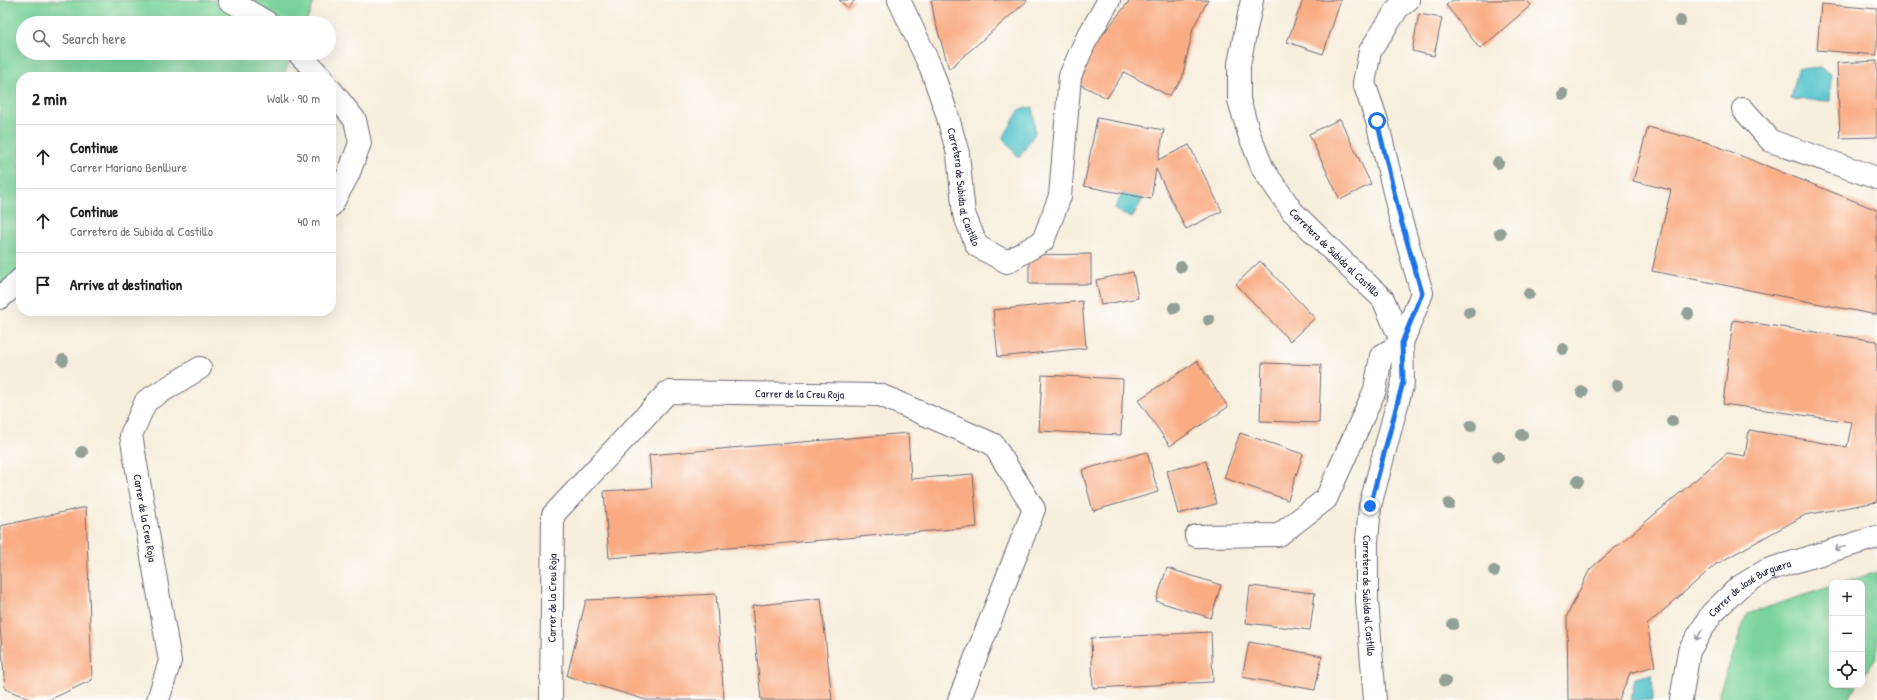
<!DOCTYPE html>
<meta charset="utf-8">
<style>
:root{--surface:#fff;--page:#f2f2f2;--text:#222;--muted:#767676;--line:#e0e0e0}
body{margin:0;font-family:"Patrick Hand",sans-serif;background:var(--page);color:var(--text)}
.controls{position:absolute;right:12px;bottom:12px;display:grid;overflow:hidden;border-radius:8px;box-shadow:0 4px 16px #0002}
.controls button{width:36px;height:36px;display:grid;place-items:center;padding:0;border:0;border-bottom:1px solid var(--line);background:var(--surface);color:var(--text);font:20px sans-serif}
.stop{position:absolute;width:12px;height:12px;margin:-9px;border:3px solid #1a73e8;border-radius:50%;background:#fff}
.stop.end{background:#1a73e8;border-color:#fff;box-shadow:0 1px 4px #0008}
.list{margin:0;padding:0;list-style:none}
h2{display:flex;justify-content:space-between;align-items:center;height:52px;margin:0;padding:0 16px;font-size:17px}
h2 small{font-size:13px;font-weight:400;color:var(--muted)}
.list li{display:grid;grid-template-columns:26px 1fr auto;gap:12px;align-items:center;box-sizing:border-box;height:64px;padding:0 16px;border-top:1px solid var(--line)}
.list b{display:block;font-size:15px;white-space:nowrap}
.list p{margin:0;font-size:13px;white-space:nowrap;color:var(--muted)}
.list em{font-size:13px;font-style:normal;color:var(--muted)}
.icon{flex:none;width:22px;height:22px;fill:none;stroke:currentColor;stroke-width:2;stroke-linecap:round;stroke-linejoin:round}
.map{position:relative;flex:none;width:1877px;height:700px;overflow:hidden}
.search{position:absolute;background:var(--surface);box-shadow:0 4px 16px #0002;left:16px;top:16px;width:320px;height:44px;display:flex;align-items:center;gap:10px;box-sizing:border-box;padding:0 14px;border-radius:22px;color:var(--muted);font-size:15px}
.panel{position:absolute;background:var(--surface);box-shadow:0 4px 16px #0002;left:16px;top:72px;width:320px;height:244px;border-radius:16px}
.map>svg:first-child{display:block}
</style>
<div class="map">
<svg width="1877" height="700" viewBox="0 0 1877 700">
<rect width="100%" height="100%" fill="#fdfcf7"/>
<filter id="ink" filterUnits="userSpaceOnUse"><feTurbulence type="fractalNoise" baseFrequency=".025" numOctaves="2"/><feDisplacementMap in="SourceGraphic" scale="8" xChannelSelector="R" yChannelSelector="G"/><feConvolveMatrix kernelMatrix="1 2 1 2 8 2 1 2 1" color-interpolation-filters="sRGB"/></filter>
<filter id="wash" filterUnits="userSpaceOnUse"><feTurbulence type="fractalNoise" baseFrequency=".012" numOctaves="4" result="noise"/><feDisplacementMap in="SourceGraphic" scale="16" xChannelSelector="R" yChannelSelector="G"/><feGaussianBlur stdDeviation="0.9" result="paint"/><feColorMatrix in="noise" values="0 0 0 0 0 0 0 0 0 0 0 0 0 0 0 0 0 1.4 0 .05"/><feComposite in="paint" operator="in"/></filter>
<g filter="url(#wash)">
<rect width="100%" height="100%" fill="#f7eedd"/>
<g fill="#79d39a" stroke="#4e7a6a">
<path d="M0,0H315L306,23H23V53H293L283,77H21V288L0,301Z"/>
<path d="M1877,572V657L1862,678V583H1842Z"/>
<path d="M1832,586V685H1857L1847,700H1719V693L1747,614Z"/>
</g>
<g fill="#59c6ce" stroke="#3e7484">
<path d="M1820,67L1831,75L1830,101L1791,99L1798,69Z"/>
<path d="M1033,107L1035,133L1019,158L1003,138L1020,109Z"/>
<path d="M1128,183L1146,193L1132,218L1114,209Z"/>
<path d="M1652,674L1653,700H1631L1635,678Z"/>
</g>
<g id="blocks">
<g fill="#f9ac83">
<path d="M839,0H855L848,8Z"/>
<path d="M931,0H1025L1027,1L949,69L935,21Z"/>
<path d="M1130,0H1208L1193,28L1182,79L1169,96L1124,72L1107,98L1073,81L1088,53Z"/>
<path d="M1303,0H1341L1323,54L1287,42Z"/>
<path d="M1453,0H1526L1531,5L1480,49L1446,5Z"/>
<path d="M1821,4L1877,9V55L1817,50Z"/>
<path d="M1419,14L1442,18L1434,56L1412,51Z"/>
<path d="M1877,61V137L1840,138L1837,63Z"/>
<path d="M1097,118L1164,130L1158,160L1189,145L1222,211L1186,229L1156,169L1151,199L1084,186Z"/>
<path d="M1340,119L1371,184L1340,200L1309,134Z"/>
<path d="M1648,127L1709,143L1877,210V315L1652,271L1671,190L1633,181Z"/>
<path d="M1091,254V284H1029V255Z"/>
<path d="M1260,261L1315,318L1290,341L1236,284Z"/>
<path d="M1133,272L1138,298L1101,305L1096,280Z"/>
<path d="M1082,301L1086,348L998,357L993,310Z"/>
<path d="M1733,320L1877,341V502L1805,515L1715,565L1647,625L1655,666L1630,673L1619,700H1568L1567,616L1590,569L1727,453L1745,456L1749,430L1847,447L1852,422L1723,404Z"/>
<path d="M1197,361L1228,407L1170,446L1138,400Z"/>
<path d="M1262,363L1321,365L1319,423L1260,421Z"/>
<path d="M1042,375L1123,379L1121,435L1039,431Z"/>
<path d="M908,433L911,479L973,474L977,527L609,558L604,491L652,488L649,455Z"/>
<path d="M1240,433L1303,454L1288,500L1224,478Z"/>
<path d="M1147,452L1158,492L1093,511L1082,470Z"/>
<path d="M1206,461L1216,504L1178,514L1167,471Z"/>
<path d="M86,507L92,680L49,700H32L5,689L0,626V526Z"/>
<path d="M1167,568L1221,585L1211,618L1156,601Z"/>
<path d="M1250,586L1315,593L1310,630L1246,623Z"/>
<path d="M716,594L724,700H646L567,676L586,600Z"/>
<path d="M821,598L832,700H761L752,606Z"/>
<path d="M1211,632L1213,682L1093,688L1091,638Z"/>
<path d="M1249,642L1322,656L1315,690L1242,677Z"/>
</g>
</g>
</g>
<g filter="url(#ink)">
<use href="#blocks" fill-opacity="0" stroke="#6d6974" stroke-width="1"/>
<g fill="none" stroke-linecap="round" stroke-linejoin="round">
<defs>
<g id="minor">
<path d="M229,0L268,23"/>
<path id="s1" d="M899,0L931,68L947,114L958,154L964,214L977,246L1007,262L1043,241L1060,196L1070,76L1085,42L1109,0"/>
<path id="s2" d="M1252,0L1239,64V100L1249,134L1263,169L1293,212L1350,268L1383,299L1402,343L1403,382L1370,506L1367,541V601L1375,700"/>
<path d="M298,53L321,77"/>
<path d="M331,90L355,120L360,143L348,175L331,206"/>
<path d="M1743,109L1771,141L1877,178"/>
<path d="M0,298L21,279"/>
<path d="M1196,536L1279,535L1326,499L1375,390L1381,356L1402,343L1422,293L1400,217L1377,121L1364,83L1370,51L1398,8L1408,0"/>
<path d="M158,700L170,661L131,435L146,401L200,368"/>
<path id="s3" d="M551,700L553,515L668,392L880,395L993,444L1034,509L959,700"/>
<path id="s4" d="M1681,700L1689,651L1712,613L1739,587L1767,570L1877,537"/>
</g>
</defs>
<use href="#minor" stroke="#6d6974" stroke-width="24"/>
<use href="#minor" stroke="#fff" stroke-width="22"/>
</g>
<g fill="#92a096">
<circle cx="1680" cy="21" r="6"/>
<circle cx="1563" cy="94" r="6"/>
<circle cx="1498" cy="163" r="6"/>
<circle cx="1500" cy="233" r="6"/>
<circle cx="1181" cy="267" r="6"/>
<circle cx="1529" cy="294" r="6"/>
<circle cx="1174" cy="308" r="6"/>
<circle cx="1469" cy="312" r="6"/>
<circle cx="1688" cy="314" r="6"/>
<circle cx="1209" cy="320" r="6"/>
<circle cx="1563" cy="349" r="6"/>
<circle cx="63" cy="360" r="6"/>
<circle cx="1617" cy="385" r="6"/>
<circle cx="1582" cy="392" r="6"/>
<circle cx="1672" cy="421" r="6"/>
<circle cx="1471" cy="426" r="6"/>
<circle cx="1522" cy="435" r="6"/>
<circle cx="82" cy="452" r="6"/>
<circle cx="1498" cy="457" r="6"/>
<circle cx="1578" cy="481" r="6"/>
<circle cx="1449" cy="504" r="6"/>
<circle cx="1494" cy="571" r="6"/>
<circle cx="1453" cy="624" r="6"/>
<circle cx="1445" cy="681" r="6"/>
</g>
<defs><path id="oneway-shaft" d="M-6 0H5M1.5-3L5.5 0L1.5 3" fill="none" stroke-width="1.6" stroke-linecap="round" stroke-linejoin="round"/></defs>
<g stroke="#9c9ca7">
<use href="#oneway-shaft" transform="translate(1840 548) rotate(163)"/>
<use href="#oneway-shaft" transform="translate(1699 635) rotate(121)"/>
</g>
</g>
<g fill="none" stroke-linecap="round" stroke-linejoin="round" filter="url(#ink)">
<path stroke="#1a73e8" stroke-width="5" d="M1370,506L1403,382L1402,343L1422,293L1400,217L1377,121"/>
</g>
<g text-anchor="middle" stroke-width="4" stroke-linejoin="round" paint-order="stroke">
<g font-size="11" fill="#22223b" stroke="#fdfcf7">
<text dy="4" stroke="none"><textPath href="#s1" startOffset="199">Carretera de Subida al Castillo</textPath></text>
<text dy="4" stroke="none"><textPath href="#s2" startOffset="285">Carretera de Subida al Castillo</textPath></text>
<text dy="4" stroke="none"><textPath href="#s3" startOffset="485">Carrer de la Creu Roja</textPath></text>
<text transform="translate(145 518) rotate(80)" y="4">Carrer de la Creu Roja</text>
<text dy="4" stroke="none"><textPath href="#s4" startOffset="140">Carrer de José Burguera</textPath></text>
<text dy="4" stroke="none"><textPath href="#s2" startOffset="657">Carretera de Subida al Castillo</textPath></text>
<text dy="4" stroke="none"><textPath href="#s3" startOffset="102">Carrer de la Creu Roja</textPath></text>
</g>
</g>
</svg>
<div class="controls">
<button>+</button>
<button>−</button>
<button><svg class="icon" aria-label="locate" viewBox="0 0 24 24"><circle cx="12" cy="12" r="6"/><path d="M12 2v4M12 18v4M2 12h4M18 12h4"/></svg></button>
</div>
<div class="stop" style="left:1377px;top:121px"></div>
<div class="stop end" style="left:1370px;top:506px"></div>
<div class="search"><svg class="icon" aria-label="search" viewBox="0 0 24 24"><circle cx="10" cy="10" r="6"/><path d="M15 15l6 6"/></svg>Search here</div>
<section class="panel">
<h2>2 min<small>Walk · 90 m</small></h2>
<ul class="list">
<li><svg class="icon" aria-label="ahead" viewBox="0 0 24 24"><path d="M12 20V5M6 11l6-6 6 6"/></svg><div><b>Continue</b><p>Carrer Mariano Benlliure</p></div><em>50 m</em></li>
<li><svg class="icon" aria-label="ahead" viewBox="0 0 24 24"><path d="M12 20V5M6 11l6-6 6 6"/></svg><div><b>Continue</b><p>Carretera de Subida al Castillo</p></div><em>40 m</em></li>
<li><svg class="icon" aria-label="arrive" viewBox="0 0 24 24"><path d="M6 21V4h12l-3 4 3 4H6"/></svg><div><b>Arrive at destination</b></div></li>
</ul>
</section>
</div>
